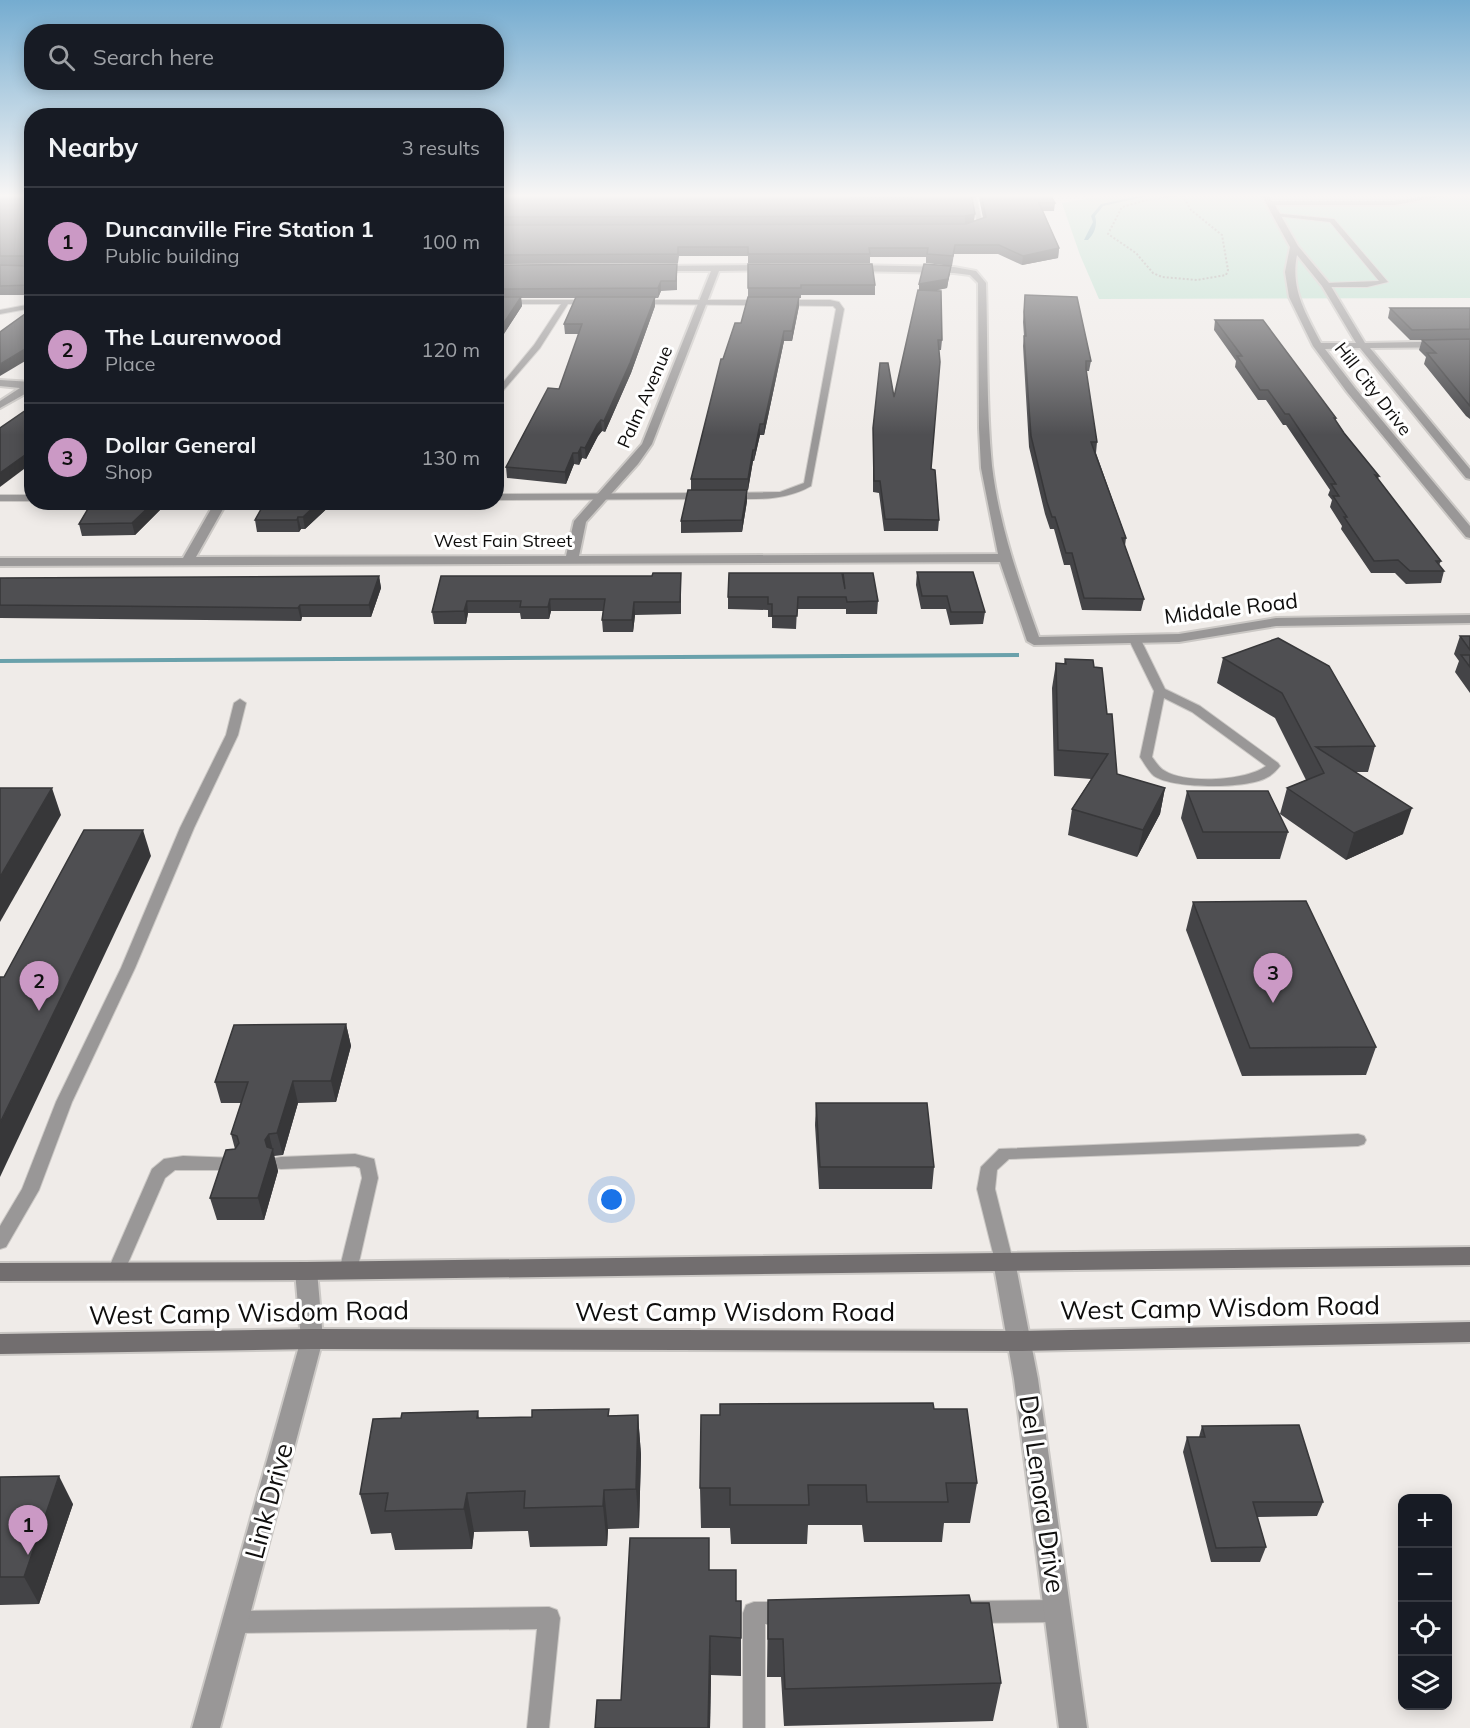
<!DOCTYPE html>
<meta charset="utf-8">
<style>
:root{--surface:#171b24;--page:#20242c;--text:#f1f3f6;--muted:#9ea1a6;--line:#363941;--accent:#cb99c5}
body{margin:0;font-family:Mulish,sans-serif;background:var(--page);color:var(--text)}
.controls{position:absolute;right:18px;bottom:18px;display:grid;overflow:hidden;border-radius:12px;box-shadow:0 3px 15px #0003}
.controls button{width:54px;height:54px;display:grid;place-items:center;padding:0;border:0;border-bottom:2px solid var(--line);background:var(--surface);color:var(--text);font:30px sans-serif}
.you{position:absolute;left:612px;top:1200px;width:21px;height:21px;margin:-15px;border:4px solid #fff;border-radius:50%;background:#1a73e8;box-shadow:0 0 0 9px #1a73e833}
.badge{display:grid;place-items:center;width:39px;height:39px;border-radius:50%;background:var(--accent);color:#111;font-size:20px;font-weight:700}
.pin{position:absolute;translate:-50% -50px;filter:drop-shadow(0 2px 3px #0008)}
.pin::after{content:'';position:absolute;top:32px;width:21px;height:18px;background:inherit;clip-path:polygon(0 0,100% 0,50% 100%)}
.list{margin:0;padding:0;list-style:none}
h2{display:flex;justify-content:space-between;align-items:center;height:78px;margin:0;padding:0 24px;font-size:26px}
h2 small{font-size:20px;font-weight:400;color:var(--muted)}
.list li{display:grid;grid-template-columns:39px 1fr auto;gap:18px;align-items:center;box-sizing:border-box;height:108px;padding:0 24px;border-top:2px solid var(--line)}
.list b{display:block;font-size:22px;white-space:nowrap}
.list p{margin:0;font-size:20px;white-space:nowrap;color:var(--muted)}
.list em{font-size:20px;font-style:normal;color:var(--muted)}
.icon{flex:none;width:33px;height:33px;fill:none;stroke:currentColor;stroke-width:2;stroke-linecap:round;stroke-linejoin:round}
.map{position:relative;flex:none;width:1470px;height:1728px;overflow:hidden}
.search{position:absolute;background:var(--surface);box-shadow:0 3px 15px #0003;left:24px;top:24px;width:480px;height:66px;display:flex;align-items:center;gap:15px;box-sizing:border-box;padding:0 21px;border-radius:24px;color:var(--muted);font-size:22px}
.panel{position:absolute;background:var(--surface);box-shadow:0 3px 15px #0003;left:24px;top:108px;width:480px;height:402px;border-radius:24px}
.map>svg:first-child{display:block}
</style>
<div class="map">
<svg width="1470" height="1728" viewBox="0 0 1470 1728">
<rect width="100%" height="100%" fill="#efebe8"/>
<path fill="#badecd" d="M1116,194H1470V298L1099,299L1080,255L1062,203Z"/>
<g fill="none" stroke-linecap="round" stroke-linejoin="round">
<g fill="#6aa1ab" fill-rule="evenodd">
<path d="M1150,194H1156L1103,206L1095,216C1098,225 1094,234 1088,240H1084L1093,222L1091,216L1101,204Z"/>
<path d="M1016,653H1019V657L0,663V659Z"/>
</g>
<defs>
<g id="service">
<path d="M971,194L976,195L983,225L968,231L966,228L977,224Z"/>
<path d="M1273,213L1334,219L1388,282L1367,287H1323L1322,285L1326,283L1379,281L1330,222L1275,216Z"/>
<path d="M496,300H590L594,302L590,304H568L540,348L496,399V391L534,345L561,304H496Z"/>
<path d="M634,300H830L839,302L844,309L811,486C785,501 758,499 729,499L724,496L729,493L780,492L804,483L836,309L833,306L637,304H634Z"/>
<path d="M32,304V308L0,314V310Z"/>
<path d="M496,494L704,493L709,496L704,499L496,500Z"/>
<rect x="0" y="495" width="32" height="6"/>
<path d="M1135,637L1141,640L1165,689L1200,706L1278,763L1280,766C1277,770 1271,776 1266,778C1246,789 1173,789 1154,776C1149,772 1144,763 1140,757L1154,691L1129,640ZM1164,698L1192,712L1266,766C1246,781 1187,784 1165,771C1159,768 1156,762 1152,757Z"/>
<path d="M240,699L246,703L238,735L194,828L135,968L72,1102L39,1190L6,1247L0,1249V1226L22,1189L56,1102L121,968L180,828L226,735L234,703Z"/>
<path d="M1358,1134L1364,1136L1366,1140L1364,1144L1358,1146L1009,1159L997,1170L995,1189L1013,1261L1010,1266L1004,1268L998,1266L995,1261L977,1189L981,1167L999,1149Z"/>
<path d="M355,1154L374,1159L378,1178L357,1271L354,1276L348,1278L342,1276L339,1271L362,1178L360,1168L355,1166L281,1169L275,1168L273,1163L275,1158L281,1157Z"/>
<path d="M183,1156L235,1158L241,1159L243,1164L241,1169L235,1170H175L165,1178L122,1277L116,1279L110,1277L107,1272L152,1169L164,1159Z"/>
<path d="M1057,1600L1065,1603L1068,1611L1065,1619L1057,1622L972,1623L964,1620L961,1612L964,1604L972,1601Z"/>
<path d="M754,1602H785L793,1605L796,1613L793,1621L785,1624H765V1728H743V1613L746,1605Z"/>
<path d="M549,1607L557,1610L560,1618L549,1728H527L537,1629L237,1633L229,1630L226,1622L229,1614L237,1611Z"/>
</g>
<g id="minor">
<path d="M824,194H1031L1027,196L827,197Z"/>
<path d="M1261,194H1268L1272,201H1394L1440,194H1455L1394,205H1275L1298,246L1329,283L1365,343L1470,341V347L1370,348L1470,469V479L1466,478L1360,348L1325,349L1355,388L1470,526V538L1466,537L1347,392L1313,346L1289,297L1285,272L1290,247ZM1297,255L1322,286L1356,343H1321C1306,314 1290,289 1297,255Z"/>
<path d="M769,265L773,268L772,270L719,271L652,444L638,464L586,522L579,556L998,554L981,468L979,428L978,283L970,275L954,273L851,271L847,268L851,265L954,267L976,271L986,283C988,344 986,405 992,466C999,525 1019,581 1039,637L1179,634L1276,618L1470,615V623L1276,626L1179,642L1034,645L1027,641L1000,562L0,566V558H183L215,502H227L196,557L566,556L574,521L642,444L711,271H656L653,270V266Z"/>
<path d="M0,380L32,382V390L0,408V401L20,388L0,386Z"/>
<path d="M1004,1252L1012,1255L1015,1261L1038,1379L1087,1728H1059L1014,1379L993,1261L996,1255Z"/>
<path d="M306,1262L314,1265L317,1271L323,1339L220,1728H192L301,1339L295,1271L298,1265Z"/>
</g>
<g id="secondary">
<path d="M1470,1247V1265L306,1280L0,1281V1263L306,1262Z"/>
<path d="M1470,1322V1342L1021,1351L312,1349L0,1354V1334L312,1329L1021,1331Z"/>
</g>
</defs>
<use href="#service" stroke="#cbc8c5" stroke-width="2"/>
<use href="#minor" stroke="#cbc8c5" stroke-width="4"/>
<use href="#secondary" stroke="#cbc8c5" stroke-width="4"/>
<g stroke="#a5a29f" stroke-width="2" stroke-dasharray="2 2" stroke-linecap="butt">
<path d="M1182,195L1191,210L1222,235L1228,270L1226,275L1197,280L1162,277L1153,273L1136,253L1108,234L1122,207L1147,200Z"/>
<path d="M1182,195L1191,194"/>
</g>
<use href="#service" fill="#999797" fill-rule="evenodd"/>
<use href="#minor" fill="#999797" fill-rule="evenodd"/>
<use href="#secondary" fill="#726e6f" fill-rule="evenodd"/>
</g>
<g fill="#444447">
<path d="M0,194H32V295H0V265L29,266L30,265H0Z"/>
<path d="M496,194L909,197V194H971L974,221L983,218L979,198L980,194H1050L1055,203L1054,211H1043L1059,248L1058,258L1022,265L998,254H954L952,266L926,263V257H870V263H748V256H679L678,263L496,264Z"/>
<path d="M677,264V290L661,291L658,298H655V306L631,373L605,432L602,431L598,436L586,459L582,458L579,465L574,464L566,484L507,478L506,467L559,389L579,334H565L564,324L576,298H521L522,306L498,343H496V265Z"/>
<path d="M748,264L875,285V295H801V298H799V306L792,341H784L764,435H760L754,461H753L748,490H747V501L742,532L681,533V521L691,490V479L723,359L741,323L748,297Z"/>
<path d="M951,266L947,288L933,291L942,340L941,350H939L931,469L939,520L938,531H884L879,493L873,492V428L894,397L919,290Z"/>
<path d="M1025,295L1091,361L1089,371H1086L1097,442L1096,453L1126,538L1125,546L1144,599L1141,611L1082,610L1070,565H1064L1054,529H1050L1045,514L1029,447L1023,346L1024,336L1023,322Z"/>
<path d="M1390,308H1470V419L1466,416L1424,364L1426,357L1419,350L1422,340H1410L1388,318Z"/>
<path d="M1215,320L1336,418V421L1344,433L1379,476L1378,479L1441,561L1439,565L1444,571L1441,583L1406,584L1395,573H1371L1341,529L1342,526L1330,507L1332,500L1328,495L1330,490L1286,425H1283L1266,400H1258L1235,367L1236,361L1214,330Z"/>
<path d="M92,502H168L135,535L82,536L79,524Z"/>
<path d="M265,502H334L305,529H301L299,532H257L255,520Z"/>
<path d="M917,572L985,612L983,624L950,625L946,609H921L916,585Z"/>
<path d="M681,573V614L635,615L633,632H603L602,620L603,611H551L549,619H521L520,613H468L466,624H434L432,612L441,576H652Z"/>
<path d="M843,573L878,601L877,614H846V609H797L796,629L772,628V617H768V610L728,609V597L843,579Z"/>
<path d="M379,576L381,588L371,617H302L301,621L0,618V578Z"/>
<path d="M1460,636H1470V693L1455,672L1459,661L1454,654Z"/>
<path d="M1223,658L1375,746L1368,772H1356L1403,834L1346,860L1280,814L1287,788L1306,780L1275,718L1217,683Z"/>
<path d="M1065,659L1094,667L1107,714L1117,774L1165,788L1160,814L1137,857L1068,835L1072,809L1091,779L1054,776L1052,688L1056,663L1064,664Z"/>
<path d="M1187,791L1288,832L1280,859H1197L1181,818Z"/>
<path d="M1193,902L1376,1047L1366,1075L1242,1076L1186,930Z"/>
<path d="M346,1024L351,1046L336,1102L298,1103L283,1155L274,1156L278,1171L264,1220H217L210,1198L235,1149L231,1134L241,1103H221L215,1082Z"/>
<path d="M816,1103L934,1167L932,1189H819L815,1125Z"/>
<path d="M934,1409L977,1483L970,1523H944L942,1542H864L862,1525H808L807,1544H731L730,1528H701L700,1488Z"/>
<path d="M478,1411L479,1418L638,1415L641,1455L639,1528L608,1529L607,1546L530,1547L528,1531L474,1532L472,1549L395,1550L391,1533L371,1534L360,1494L401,1418Z"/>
<path d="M1202,1426L1323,1502L1317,1516L1257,1517L1266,1547L1260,1562H1211L1183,1452L1187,1437H1199Z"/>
<path d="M0,1477L73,1504L39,1604L0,1605Z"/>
<path d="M710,1570L736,1601H741V1676L711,1675L710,1728H595L621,1700Z"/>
<path d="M768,1600L971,1603L1001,1683L993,1721L784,1726L781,1677H767Z"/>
</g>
<g fill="#373739">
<path d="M975,214L974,222L965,225V216Z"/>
<path d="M1059,248L1058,258L1022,265L1023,256Z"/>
<path d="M951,266L947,288L919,294V284Z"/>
<path d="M661,281V291L658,298V288Z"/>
<path d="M521,297L522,306L498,343L497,333Z"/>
<path d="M655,297V306L631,373L605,432L604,421Z"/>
<path d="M799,297V306L792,341V331Z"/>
<path d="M784,331V341L764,435V424Z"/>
<path d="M32,345V357L0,376V364Z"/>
<path d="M601,420L602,431L598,436L586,459L585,448L597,425Z"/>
<path d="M760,424V435L754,461L755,450Z"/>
<path d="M32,445V463L0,487V473Z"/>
<path d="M581,447L582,458L579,465L578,453Z"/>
<path d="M753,450V461L748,490V479Z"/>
<path d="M573,453L574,464L566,484L565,472Z"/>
<path d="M747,490V501L742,532V520Z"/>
<path d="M154,502H168L135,535L132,523Z"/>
<path d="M319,502H334L305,529L303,517Z"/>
<path d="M298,517L301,529L299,532L297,520Z"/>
<path d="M379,576L381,588L371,617L369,605Z"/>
<path d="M550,599L551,611L549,619L548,607Z"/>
<path d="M467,601L468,613L466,624L464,611Z"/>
<path d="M634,602L635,615L633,632L632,620Z"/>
<path d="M300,605L302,617L301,621L298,608Z"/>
<path d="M52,788L61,815L0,922V877Z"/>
<path d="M1165,788L1160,814L1137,857L1143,830Z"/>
<path d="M1412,808L1403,834L1346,860L1354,833Z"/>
<path d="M143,830L151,856L0,1177V1123Z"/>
<path d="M346,1024L351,1046L336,1102L331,1081Z"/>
<path d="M293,1081L298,1103L283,1155L277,1133Z"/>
<path d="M269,1134L278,1171L264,1220L258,1198L265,1140Z"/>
<path d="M638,1415L641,1455L639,1528L636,1489Z"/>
<path d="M59,1476L73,1504L39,1604L24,1577Z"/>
<path d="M604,1490L608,1529L607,1546L603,1506Z"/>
<path d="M467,1493L474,1532L472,1549L464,1509Z"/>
<path d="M710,1636L711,1675L710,1728H708Z"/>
</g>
<g fill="#4f4f52" stroke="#373739" stroke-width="1.5">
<path d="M0,194H32V257L30,256H0Z"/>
<path d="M496,194H849V197H912L911,194H971L975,214L965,216L496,217Z"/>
<path d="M981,194H1050L1055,203H1039L1059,248L1023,256L999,245H955L953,256L927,254L928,248H869L870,254H748V247H678V254L496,255V225L966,224L986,217Z"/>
<path d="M32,259V285L0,286V265L29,266Z"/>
<path d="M677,264L676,281H661L658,288L496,289V265Z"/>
<path d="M748,264H872L875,285H801V288H748Z"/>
<path d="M924,264L951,266L948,279L919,284Z"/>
<path d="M918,290L941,291L942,340H938L940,362L931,469L935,470L939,520L885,519L880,481H874L873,428L880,363H888L894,397Z"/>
<path d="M1025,295L1077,297L1091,361H1086V369L1097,442H1091L1126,538H1122L1144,599L1084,598L1072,553H1066L1055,517H1052L1047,502L1031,436L1024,336H1026L1024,312Z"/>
<path d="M496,297H521L497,333H496Z"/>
<path d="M576,297H655L630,363L604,421L601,420L597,425L585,448L581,447L578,453H573L565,472L506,467L548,388L559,389L582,324H564Z"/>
<path d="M748,297H799L792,331H784L764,424H760L755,450H753L748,479H691L721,359H723L735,323H741Z"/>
<path d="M1390,308H1470V329L1412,330Z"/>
<path d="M32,309V345L0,364V332Z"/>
<path d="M1215,320H1263L1336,418H1334L1344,433L1379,476L1375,475L1441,561H1436L1444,571H1410L1398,560L1374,561L1344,517H1347L1333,496H1339L1331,484H1336L1289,414H1285L1268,390H1260L1237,356H1242Z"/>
<path d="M1470,339V406L1427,353H1436L1422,340Z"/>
<path d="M32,406V445L30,446H32V450L0,473V428Z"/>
<path d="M688,490H747L742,520L681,521Z"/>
<path d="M92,502H154L132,523L79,524Z"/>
<path d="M265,502H319L303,517H298L297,520H255Z"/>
<path d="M917,572H973L985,612H951L947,596H922Z"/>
<path d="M653,573H681L680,602H634L632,620H602L605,599H550L548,607H520L521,601H467L464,611L432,612L441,576H652Z"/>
<path d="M729,573H842L845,589L843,573H873L878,601L847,602L846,597H798L797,616H772V604H768V597H728Z"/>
<path d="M379,576L369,605H300L298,608L0,605V578Z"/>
<path d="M1460,636H1470V650Z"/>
<path d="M1278,638L1329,666L1375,746L1316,747L1412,808L1354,833L1287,788L1324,773L1282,693L1223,658Z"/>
<path d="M1461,655H1470V667Z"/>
<path d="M1065,659L1093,660L1094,667L1102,668L1107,714H1112L1117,774L1165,788L1143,830L1072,809L1108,754L1058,750L1056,663L1066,664Z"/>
<path d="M0,788H52L0,877Z"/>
<path d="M1187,791H1268L1288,832H1203Z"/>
<path d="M84,830H143L0,1123V977H4Z"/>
<path d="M1306,901L1376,1047L1250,1048L1193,902Z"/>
<path d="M346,1024L331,1081H293L277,1133L269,1134L265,1140L267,1147L273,1149L258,1198H210L226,1150L235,1149L239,1143L237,1136L231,1134L248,1082H215L234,1025Z"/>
<path d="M816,1103H927L934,1167H820Z"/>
<path d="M933,1403L934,1409H967L977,1483H946L948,1502H867L866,1485H808L809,1505H730V1488H700L701,1415H720V1404Z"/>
<path d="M609,1409L608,1416L638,1415L636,1489L604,1490L603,1506L524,1508L525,1491L467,1493L464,1509L385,1511L388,1493L360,1494L373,1419L401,1418L402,1413L478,1411L477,1418L532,1417V1410Z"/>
<path d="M1299,1425L1323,1502H1253L1266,1547L1216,1548L1187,1437H1205L1202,1426Z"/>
<path d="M59,1476L24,1577H0V1477Z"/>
<path d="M630,1538H709V1570H736V1601H741V1638L710,1636L708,1728H595L597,1700H621Z"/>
<path d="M969,1595L971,1603H989L1001,1683L785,1689L783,1639H768V1600Z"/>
</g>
<linearGradient id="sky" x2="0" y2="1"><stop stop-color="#75acd0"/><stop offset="0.45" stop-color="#f8f6f5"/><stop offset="1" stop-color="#f8f6f5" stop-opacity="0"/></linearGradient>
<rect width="1470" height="435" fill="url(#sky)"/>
<g text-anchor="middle" stroke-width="6" stroke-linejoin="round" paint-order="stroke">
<g font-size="18" fill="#0f0e0d" stroke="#fff">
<text transform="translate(1373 389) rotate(52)" y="6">Hill City Drive</text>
<text transform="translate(645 397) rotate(-66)" y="6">Palm Avenue</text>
<text x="503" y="547">West Fain Street</text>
</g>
<g font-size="21" fill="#0f0e0d" stroke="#fff">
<text transform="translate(1231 609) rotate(-7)" y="7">Middale Road</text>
</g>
<g font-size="26" fill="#0f0e0d" stroke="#fff">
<text transform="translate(1220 1308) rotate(-1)" y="9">West Camp Wisdom Road</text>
<text x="735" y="1321">West Camp Wisdom Road</text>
<text transform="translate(249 1313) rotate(-1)" y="9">West Camp Wisdom Road</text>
<text transform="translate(1042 1494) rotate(82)" y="9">Del Lenora Drive</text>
<text transform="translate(269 1501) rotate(-75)" y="9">Link Drive</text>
</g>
</g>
</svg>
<div class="controls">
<button>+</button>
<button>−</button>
<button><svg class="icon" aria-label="locate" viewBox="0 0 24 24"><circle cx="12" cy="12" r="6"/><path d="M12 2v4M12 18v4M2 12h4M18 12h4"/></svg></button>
<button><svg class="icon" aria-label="layers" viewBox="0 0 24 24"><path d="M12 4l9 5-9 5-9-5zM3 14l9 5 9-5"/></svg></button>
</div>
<div class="you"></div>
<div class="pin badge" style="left:28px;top:1555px">1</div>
<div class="pin badge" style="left:39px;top:1011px">2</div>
<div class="pin badge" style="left:1273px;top:1003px">3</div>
<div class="search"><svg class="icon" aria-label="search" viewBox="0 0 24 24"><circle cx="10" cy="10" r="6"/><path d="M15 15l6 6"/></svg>Search here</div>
<section class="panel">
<h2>Nearby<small>3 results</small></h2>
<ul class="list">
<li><span class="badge">1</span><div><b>Duncanville Fire Station 1</b><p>Public building</p></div><em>100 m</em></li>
<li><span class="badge">2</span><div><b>The Laurenwood</b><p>Place</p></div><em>120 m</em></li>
<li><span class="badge">3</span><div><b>Dollar General</b><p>Shop</p></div><em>130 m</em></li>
</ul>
</section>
</div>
